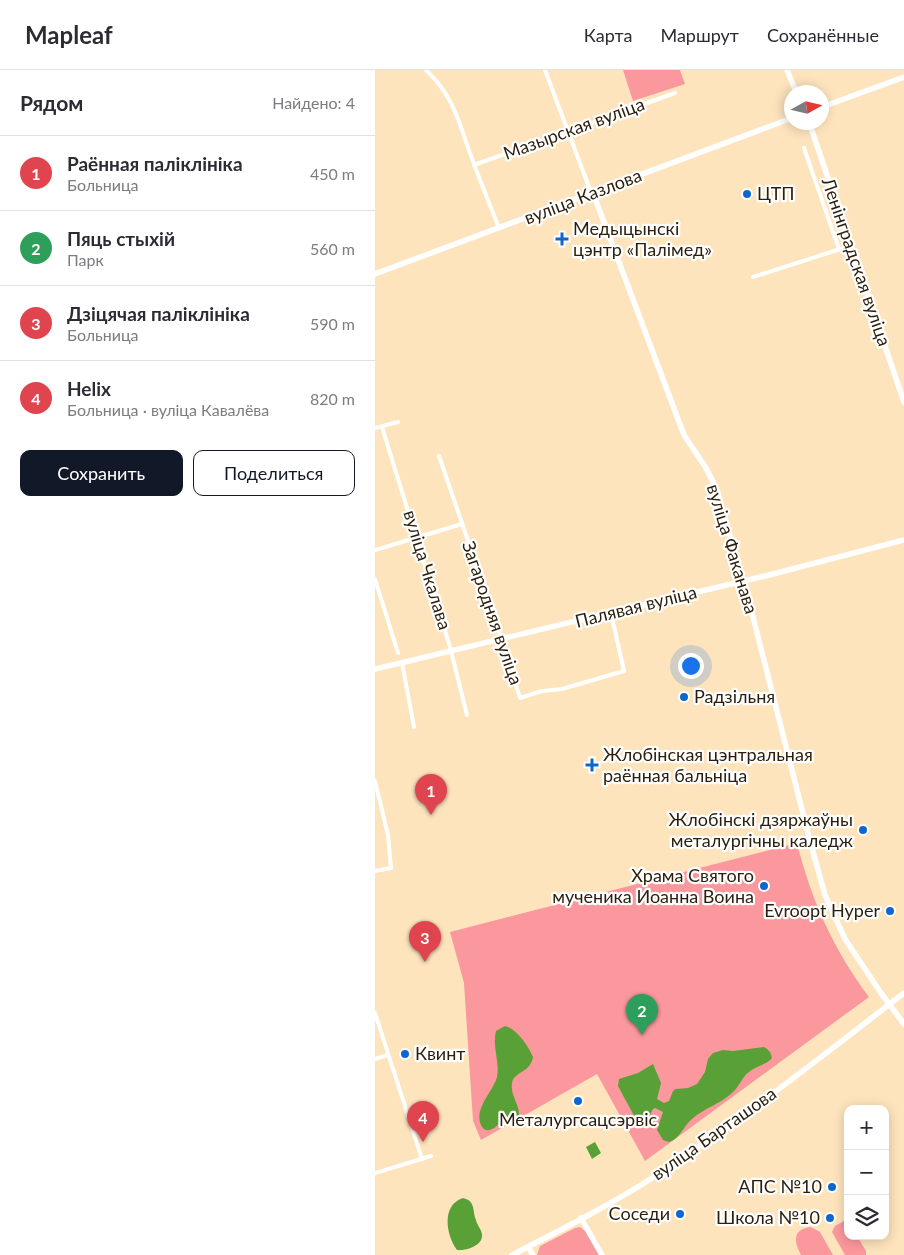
<!DOCTYPE html>
<html lang="ru">
<meta charset="utf-8">
<style>
:root{--surface:#fff;--page:#f7f7f7;--text:#2b2b33;--muted:#7c7c81;--line:#e1e1e2;--accent:#111827}
body{margin:0;font-family:Lato,sans-serif;background:var(--page);color:var(--text)}
.controls{position:absolute;right:15px;bottom:15px;display:grid;overflow:hidden;border-radius:10px;box-shadow:0 2px 12px #0003}
.controls button{width:45px;height:45px;display:grid;place-items:center;padding:0;border:0;border-bottom:1px solid var(--line);background:var(--surface);color:var(--text);font:25px sans-serif}
.compass{position:absolute;left:409px;top:15px;width:45px;height:45px;border-radius:50%;background:var(--surface);box-shadow:0 2px 12px #0003;rotate:82deg}
.you{position:absolute;left:315px;top:595px;width:18px;height:18px;margin:-12px;border:4px solid #fff;border-radius:50%;background:#1a73e8;box-shadow:0 0 0 8px #1a73e833}
.badge{display:grid;place-items:center;width:32px;height:32px;border-radius:50%;background:var(--accent);color:#fff;font-size:16px;font-weight:700}
.pin{position:absolute;translate:-50% -41px;filter:drop-shadow(0 1px 2px #0008)}
.pin::after{content:'';position:absolute;top:26px;width:18px;height:15px;background:inherit;clip-path:polygon(0 0,100% 0,50% 100%)}
.list{margin:0;padding:0;list-style:none}
h2{display:flex;justify-content:space-between;align-items:center;height:65px;margin:0;padding:0 20px;font-size:21px}
h2 small{font-size:16px;font-weight:400;color:var(--muted)}
.list li{display:grid;grid-template-columns:32px 1fr auto;gap:15px;align-items:center;box-sizing:border-box;height:75px;padding:0 20px;border-top:1px solid var(--line)}
.list b{display:block;font-size:19px;white-space:nowrap}
.list p{margin:0;font-size:16px;white-space:nowrap;color:var(--muted)}
.list em{font-size:16px;font-style:normal;color:var(--muted)}
.actions{display:flex;gap:10px;padding:15px 20px}
.actions a{flex:1;padding:11px 0;border:1px solid var(--accent);border-radius:10px;text-align:center;font-size:18px;color:var(--accent)}
.actions .main{background:var(--accent);color:#fff}
.icon{flex:none;width:28px;height:28px;fill:none;stroke:currentColor;stroke-width:2;stroke-linecap:round;stroke-linejoin:round}
.map{position:relative;flex:none;width:529px;height:1185px;overflow:hidden}
header{display:flex;align-items:center;gap:30px;box-sizing:border-box;height:70px;padding:0 25px;background:var(--surface);border-bottom:1px solid var(--line)}
header strong{font-size:24px}
nav{display:flex;gap:28px;margin-inline-start:auto;font-size:18px}
main{display:flex}
aside{flex:1;background:var(--surface)}
.map>svg:first-child{display:block}
</style>
<header>
<strong>Mapleaf</strong>
<nav><a>Карта</a><a>Маршрут</a><a>Сохранённые</a></nav>
</header>
<main>
<aside>
<h2>Рядом<small>Найдено: 4</small></h2>
<ul class="list">
<li><span class="badge" style="background:#e0444e">1</span><div><b>Раённая паліклініка</b><p>Больница</p></div><em>450 m</em></li>
<li><span class="badge" style="background:#2e9e5b">2</span><div><b>Пяць стыхій</b><p>Парк</p></div><em>560 m</em></li>
<li><span class="badge" style="background:#e0444e">3</span><div><b>Дзіцячая паліклініка</b><p>Больница</p></div><em>590 m</em></li>
<li><span class="badge" style="background:#e0444e">4</span><div><b>Helix</b><p>Больница · вуліца Кавалёва</p></div><em>820 m</em></li>
</ul>
<div class="actions"><a class="main">Сохранить</a><a>Поделиться</a></div>
</aside>
<div class="map">
<svg width="529" height="1185" viewBox="0 0 529 1185">
<rect width="100%" height="100%" fill="#fee4bd"/>
<g fill="#fa989d">
<path d="M248,0H305L310,14L258,31Z"/>
<path d="M422,773C436,830 459,880 494,927L270,1091L222,1004L106,1070L98,1051L89,913L75,862Z"/>
<path d="M469,1151L473,1152V1166H482L491,1181V1185H470L457,1162L460,1156Z"/>
<path d="M205,1157L210,1161L224,1185H162L165,1176L200,1158Z"/>
<path d="M436,1157L445,1162L458,1185H426C419,1172 417,1159 436,1157Z"/>
</g>
<g fill="#59a137">
<path d="M130,956C142,959 154,977 158,987C155,1004 138,1001 137,1014C135,1025 145,1035 144,1046C137,1052 130,1051 123,1055C117,1059 124,1056 117,1059C113,1061 110,1061 107,1057C97,1040 118,1022 122,1007C125,991 117,978 121,961Z"/>
<path d="M389,977C394,980 396,982 397,988C391,995 381,996 374,1002C367,1007 364,1017 357,1023C345,1034 330,1038 318,1048C309,1055 305,1069 294,1072L288,1070L282,1060L288,1042L280,1038L278,1039L269,1057L263,1053L243,1016L244,1009L263,1003L278,994L286,1013L282,1029L289,1033L294,1031L298,1021L301,1019L313,1018L322,1014L330,1002L333,989L338,983L348,980L358,981Z"/>
<path d="M220,1072L226,1083L217,1089L211,1077Z"/>
<path d="M88,1128C101,1131 97,1140 101,1150C102,1155 107,1160 107,1165C108,1176 90,1181 82,1180C71,1165 66,1135 88,1128Z"/>
</g>
<g fill="none" stroke-linecap="round" stroke-linejoin="round">
<g stroke="#fff" stroke-width="4">
<path d="M51,0C81,28 85,58 99,94C107,116 116,137 124,158"/>
<path d="M170,0L214,117L218,123"/>
<path d="M429,78L464,179"/>
<path d="M99,95L300,23"/>
<path d="M378,207L475,176"/>
<path d="M7,357L75,577L92,645"/>
<path d="M0,358L23,352"/>
<path d="M64,386L127,570L145,628L167,621L187,619L249,601L236,543"/>
<path d="M0,480L87,454"/>
<path d="M0,509L23,583"/>
<path d="M27,593L39,657"/>
<path d="M0,711L13,765L16,798L0,801"/>
<path d="M0,943L47,1089"/>
<path d="M0,989L13,985"/>
<path d="M0,1103L56,1086"/>
</g>
<g stroke="#fff" stroke-width="5.5">
<path d="M412,0L421,22"/>
<path d="M447,37L529,7"/>
<path d="M434,52L529,332"/>
<path d="M218,123L309,365L331,398L342,420L378,547L434,767L450,825L470,869L506,923L529,954"/>
<path d="M0,204L417,48"/>
<path d="M0,599L394,505L529,470"/>
<path d="M206,1148L227,1185"/>
<path d="M153,1177L158,1185"/>
<path d="M137,1185C192,1157 249,1128 300,1093C379,1040 454,981 529,923"/>
</g>
</g>
<g fill="#0f66cf" stroke="#fff" stroke-width="2">
<circle cx="372" cy="124" r="5"/>
<path d="M184.5 161.5h5v5h5v5h-5v5h-5v-5h-5v-5h5z"/>
<circle cx="309" cy="627" r="5"/>
<path d="M214.5 687.5h5v5h5v5h-5v5h-5v-5h-5v-5h5z"/>
<circle cx="488" cy="760" r="5"/>
<circle cx="389" cy="816" r="5"/>
<circle cx="515" cy="841" r="5"/>
<circle cx="30" cy="984" r="5"/>
<circle cx="203" cy="1031" r="5"/>
<circle cx="457" cy="1117" r="5"/>
<circle cx="305" cy="1144" r="5"/>
<circle cx="455" cy="1148" r="5"/>
</g>
<g text-anchor="middle" stroke-width="4.5" stroke-linejoin="round" paint-order="stroke">
<g font-size="18" fill="#2b1e0b" stroke="#fff">
<text transform="translate(199 59) rotate(-20)" y="6">Мазырская вуліца</text>
<text transform="translate(208 127) rotate(-21)" y="6">вуліца Казлова</text>
<text transform="translate(481 192) rotate(71)" y="6">Ленінградская вуліца</text>
<text transform="translate(357 479) rotate(73)" y="6">вуліца Факанава</text>
<text transform="translate(52 500) rotate(73)" y="6">вуліца Чкалава</text>
<text transform="translate(261 537) rotate(-14)" y="6">Палявая вуліца</text>
<text transform="translate(117 543) rotate(71)" y="6">Загародняя вуліца</text>
<text transform="translate(339 1064) rotate(-35)" y="6">вуліца Барташова</text>
</g>
<g font-size="18" fill="#2b1e0b" stroke="#fff" text-anchor="end">
<text x="382" y="130" text-anchor="start">ЦТП</text>
<text x="198" y="165" text-anchor="start">Медыцынскі<tspan x="198" dy="21">цэнтр «Палімед»</tspan></text>
<text x="319" y="633" text-anchor="start">Радзільня</text>
<text x="228" y="691" text-anchor="start">Жлобінская цэнтральная<tspan x="228" dy="21">раённая бальніца</tspan></text>
<text x="478" y="756">Жлобінскі дзяржаўны<tspan x="478" dy="21">металургічны каледж</tspan></text>
<text x="379" y="812">Храма Святого<tspan x="379" dy="21">мученика Иоанна Воина</tspan></text>
<text x="505" y="847">Evroopt Hyper</text>
<text x="40" y="990" text-anchor="start">Квинт</text>
<text x="203" y="1056" text-anchor="middle">Металургсацсэрвіс</text>
<text x="447" y="1123">АПС №10</text>
<text x="295" y="1150">Соседи</text>
<text x="445" y="1154">Школа №10</text>
</g>
</g>
</svg>
<div class="controls">
<button>+</button>
<button>−</button>
<button><svg class="icon" aria-label="layers" viewBox="0 0 24 24"><path d="M12 4l9 5-9 5-9-5zM3 14l9 5 9-5"/></svg></button>
</div>
<svg class="compass" viewBox="-18 -18 36 36"><path d="M0-13l5 13h-10z" fill="#e53935"/><path d="M0 13l5-13h-10z" fill="#7c7c81"/></svg>
<div class="you"></div>
<div class="pin badge" style="left:56px;top:745px;background:#e0444e">1</div>
<div class="pin badge" style="left:267px;top:965px;background:#2e9e5b">2</div>
<div class="pin badge" style="left:50px;top:892px;background:#e0444e">3</div>
<div class="pin badge" style="left:48px;top:1072px;background:#e0444e">4</div>
</div>
</main>
